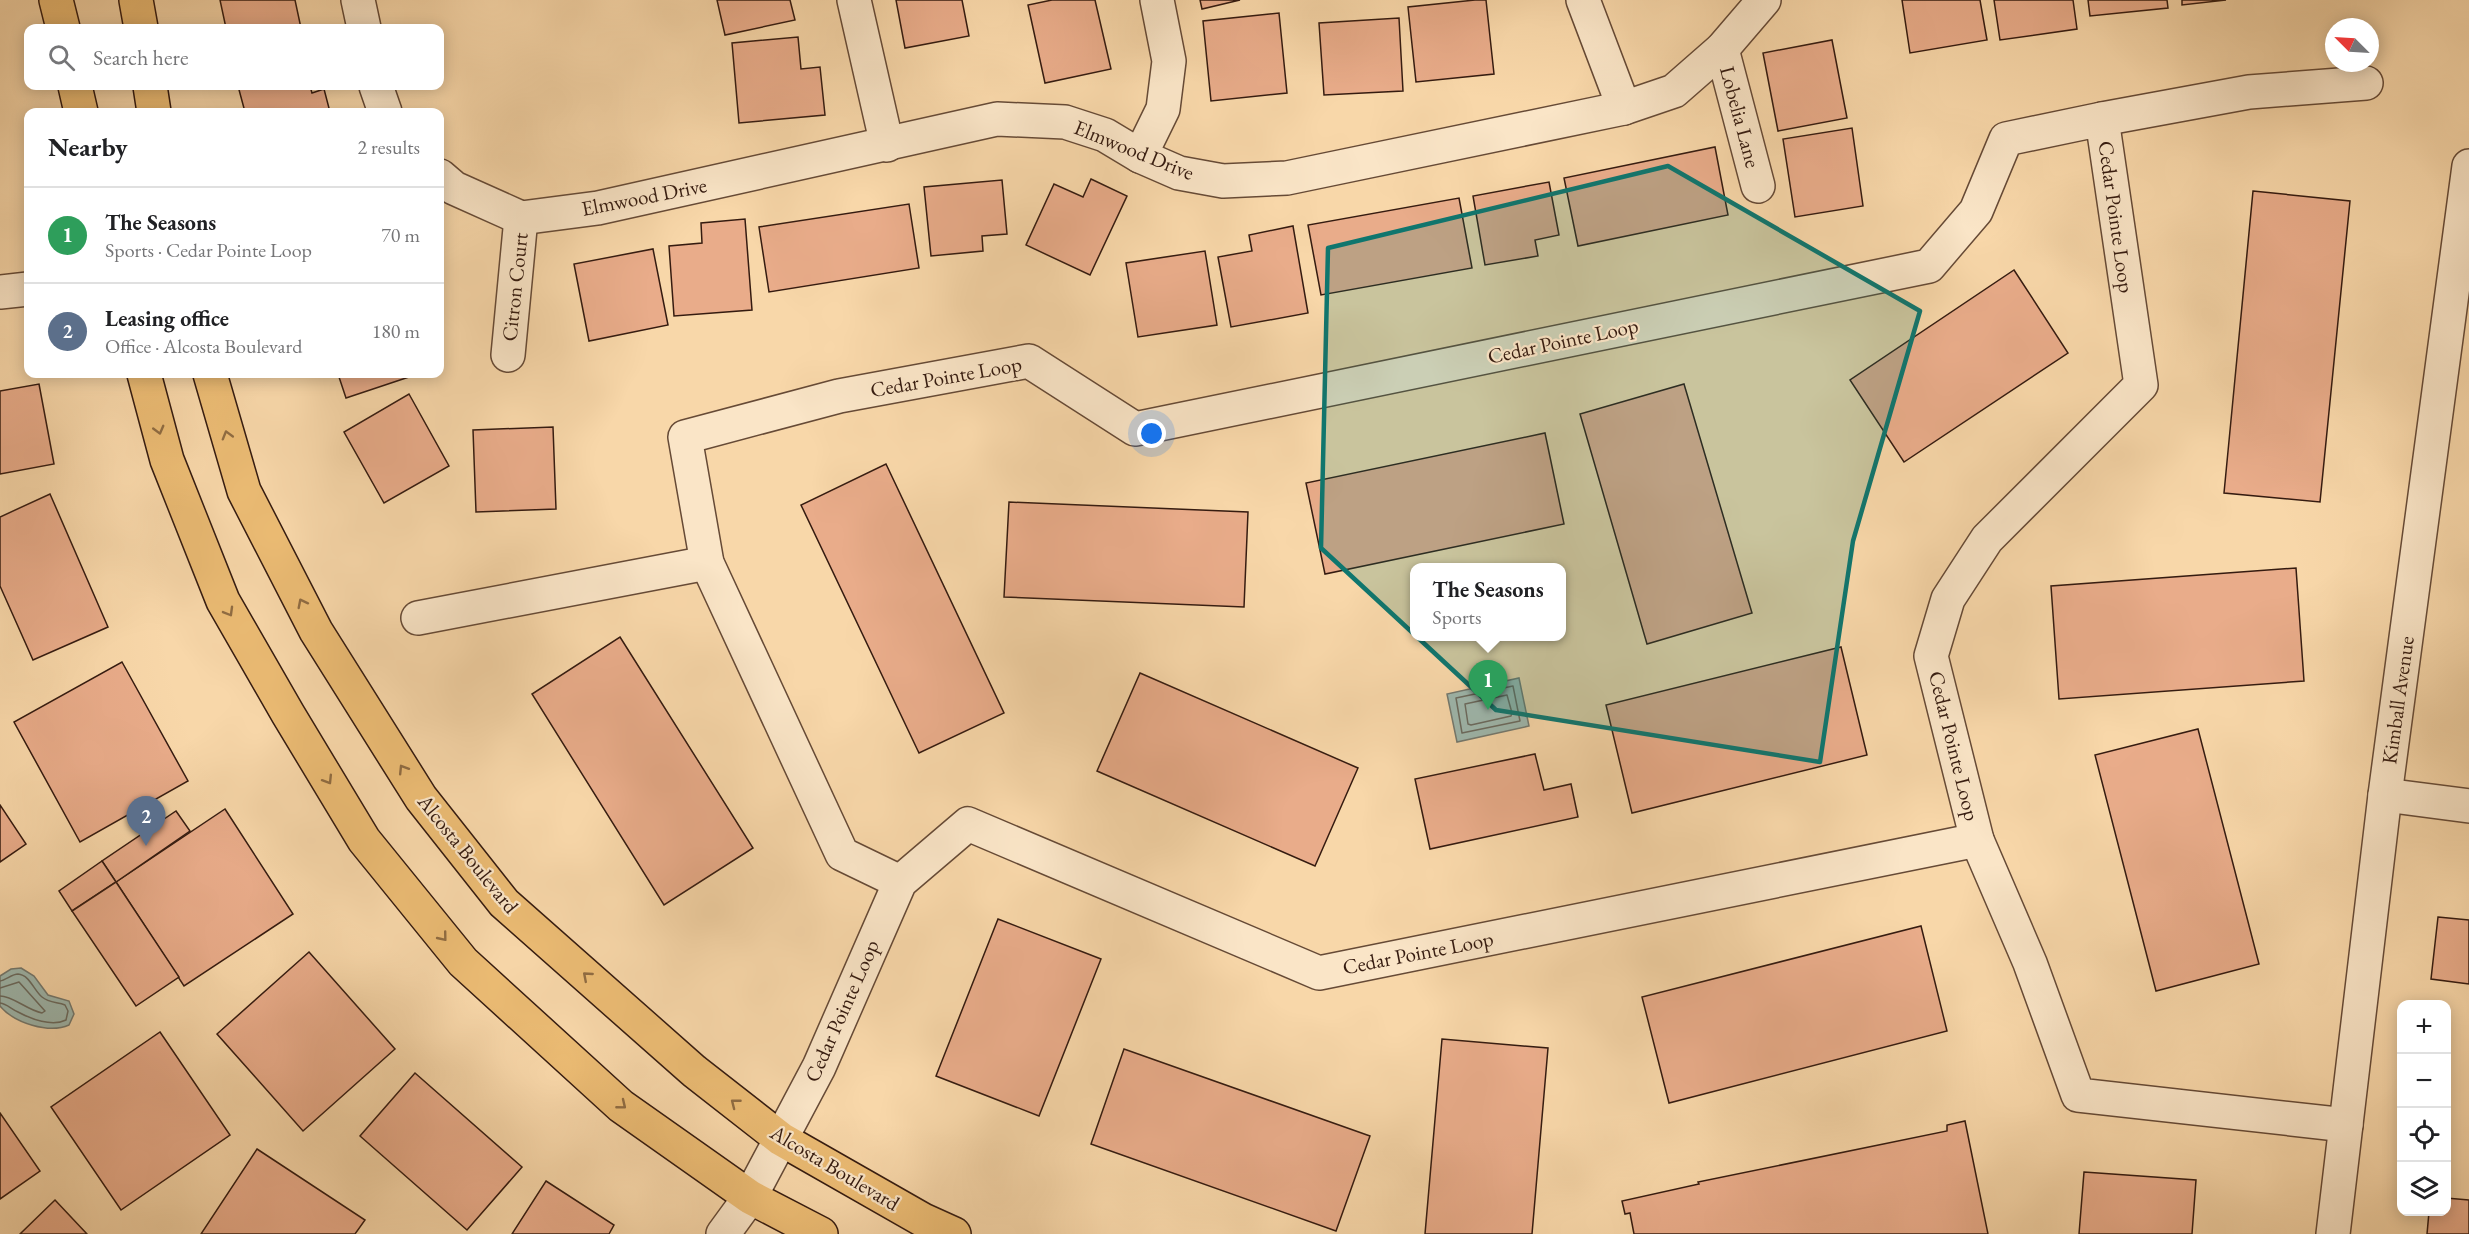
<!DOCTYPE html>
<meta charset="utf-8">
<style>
:root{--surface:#fff;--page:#f2f2f2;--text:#202124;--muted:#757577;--line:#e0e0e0;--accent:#1a73e8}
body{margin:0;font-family:"EB Garamond",serif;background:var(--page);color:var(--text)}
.controls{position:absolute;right:18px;bottom:18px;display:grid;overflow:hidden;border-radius:12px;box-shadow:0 3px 15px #0003}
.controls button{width:54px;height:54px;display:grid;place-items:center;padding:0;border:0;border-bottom:2px solid var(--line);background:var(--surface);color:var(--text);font:30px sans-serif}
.compass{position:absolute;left:2325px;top:18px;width:54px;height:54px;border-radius:50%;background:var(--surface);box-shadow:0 3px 15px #0003;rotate:294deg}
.you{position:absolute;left:1152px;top:434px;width:21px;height:21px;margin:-15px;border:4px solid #fff;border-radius:50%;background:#1a73e8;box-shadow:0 0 0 9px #1a73e833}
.badge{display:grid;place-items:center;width:39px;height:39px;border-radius:50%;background:var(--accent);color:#fff;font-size:20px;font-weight:700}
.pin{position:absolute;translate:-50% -50px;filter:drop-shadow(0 2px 3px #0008)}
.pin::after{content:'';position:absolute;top:32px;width:21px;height:18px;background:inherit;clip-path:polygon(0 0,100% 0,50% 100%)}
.popup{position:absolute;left:1410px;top:563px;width:156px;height:78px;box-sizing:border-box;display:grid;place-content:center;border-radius:12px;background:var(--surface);filter:drop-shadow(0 2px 4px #0005);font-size:20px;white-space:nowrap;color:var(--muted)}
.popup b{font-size:22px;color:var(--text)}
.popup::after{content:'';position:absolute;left:50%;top:100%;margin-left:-12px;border:12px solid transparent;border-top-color:var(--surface)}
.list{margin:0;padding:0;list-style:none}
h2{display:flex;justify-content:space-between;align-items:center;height:78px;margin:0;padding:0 24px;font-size:26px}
h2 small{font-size:20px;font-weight:400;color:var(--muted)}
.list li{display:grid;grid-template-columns:39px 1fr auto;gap:18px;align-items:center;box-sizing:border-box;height:96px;padding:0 24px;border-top:2px solid var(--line)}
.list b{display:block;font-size:22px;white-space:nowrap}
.list p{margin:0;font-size:20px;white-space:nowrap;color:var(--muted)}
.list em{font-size:20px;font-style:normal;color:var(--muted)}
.icon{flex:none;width:33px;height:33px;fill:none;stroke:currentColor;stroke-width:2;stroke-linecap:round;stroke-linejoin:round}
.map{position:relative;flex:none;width:2469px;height:1234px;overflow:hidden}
.search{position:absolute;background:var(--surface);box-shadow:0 3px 15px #0003;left:24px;top:24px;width:420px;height:66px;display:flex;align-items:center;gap:15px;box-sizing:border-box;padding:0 21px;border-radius:12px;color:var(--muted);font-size:22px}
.panel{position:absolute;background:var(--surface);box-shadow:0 3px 15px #0003;left:24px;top:108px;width:420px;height:270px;border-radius:12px}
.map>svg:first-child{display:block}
</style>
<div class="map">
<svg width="2469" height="1234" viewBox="0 0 2469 1234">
<rect width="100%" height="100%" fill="#f8d7a9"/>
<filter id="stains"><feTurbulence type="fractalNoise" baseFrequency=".00333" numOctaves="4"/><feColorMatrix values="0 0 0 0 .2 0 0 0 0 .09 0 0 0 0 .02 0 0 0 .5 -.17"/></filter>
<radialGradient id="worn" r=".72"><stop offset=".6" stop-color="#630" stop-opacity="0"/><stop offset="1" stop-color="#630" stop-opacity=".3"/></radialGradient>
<g fill="#9eb8ae" stroke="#74796f" stroke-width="1.5">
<path d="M1519,678L1529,726L1457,742L1447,694Z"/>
<path d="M21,968L34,976L48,995L69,1001L74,1014L69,1025C49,1034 14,1023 0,1006V976L11,969Z"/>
</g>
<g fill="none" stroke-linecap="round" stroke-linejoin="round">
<g stroke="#6a6a5f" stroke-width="1.5">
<path d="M1513,686L1520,721L1462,733L1456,698Z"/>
<path d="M1507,695L1512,713L1511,716L1471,725L1468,724L1465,704Z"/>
<path d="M0,981C6,980 12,974 18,974C30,975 34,991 42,997C49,1003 57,1002 65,1005L68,1011L66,1020C52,1027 31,1019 18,1012C11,1009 7,1004 0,1003"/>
<path d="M0,988L19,982L45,1011L42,1013C27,1010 13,996 0,996"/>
</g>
</g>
<g fill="#e9ac8a" stroke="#351b10" stroke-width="1.5">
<path d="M220,0H295L301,28H226Z"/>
<path d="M717,0H790L795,20L725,35Z"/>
<path d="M896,0H962L969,36L905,48Z"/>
<path d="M1052,0H1095L1111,69L1045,83L1028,5Z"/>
<path d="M1200,0H1240L1202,9Z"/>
<path d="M1475,0H1486L1494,74L1416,82L1408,7Z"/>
<path d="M1902,0H1980L1987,40L1910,53Z"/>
<path d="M1994,0H2073L2077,29L2000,40Z"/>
<path d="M2088,0H2167L2168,8L2090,16Z"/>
<path d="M2182,0H2226L2182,5Z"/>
<path d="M1279,13L1287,93L1211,101L1203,21Z"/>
<path d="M1399,18L1403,91L1324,95L1319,23Z"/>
<path d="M798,37L801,69L820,67L825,115L739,123L732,43Z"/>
<path d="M1832,40L1847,118L1778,131L1763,53Z"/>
<path d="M238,86H310L312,93L324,89L330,112H245Z"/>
<path d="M1852,128L1863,206L1795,217L1783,139Z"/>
<path d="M1715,147L1728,215L1578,246L1564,178Z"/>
<path d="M1091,179L1127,196L1090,275L1026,245L1054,184L1083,197Z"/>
<path d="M1002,180L1007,234L982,236L983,251L931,256L924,187Z"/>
<path d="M1549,182L1559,235L1535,240L1538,256L1485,265L1473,196Z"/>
<path d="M2253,191L2350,201L2320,502L2224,493Z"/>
<path d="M1459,198L1472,268L1321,295L1308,225Z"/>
<path d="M909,204L919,268L769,292L759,227Z"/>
<path d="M745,219L752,310L674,316L669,246L702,243L701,223Z"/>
<path d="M1293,226L1308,313L1231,327L1218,257L1252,251L1249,235Z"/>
<path d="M653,249L668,325L589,341L574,264Z"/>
<path d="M1205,251L1217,325L1138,337L1126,263Z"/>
<path d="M2014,270L2068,353L1904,462L1850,380Z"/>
<path d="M338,374H408L409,377L346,398Z"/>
<path d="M39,384L54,464L0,474V391Z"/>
<path d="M1684,384L1752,613L1647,644L1580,414Z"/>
<path d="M409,394L449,466L384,503L344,432Z"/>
<path d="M553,427L556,509L476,512L473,430Z"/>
<path d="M1545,433L1564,524L1325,574L1306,483Z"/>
<path d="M886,464L1004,713L919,753L801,505Z"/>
<path d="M50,494L108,627L33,660L0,586V517Z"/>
<path d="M1009,502L1248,512L1244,607L1004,597Z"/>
<path d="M2296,568L2304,681L2059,699L2051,586Z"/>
<path d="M620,637L753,848L664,905L532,694Z"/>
<path d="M1841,647L1867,755L1632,813L1606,705Z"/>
<path d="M122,662L188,781L80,842L14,722Z"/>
<path d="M1140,673L1358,768L1315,866L1097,771Z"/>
<path d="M2198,729L2259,964L2156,991L2095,755Z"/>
<path d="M1535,754L1544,790L1571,784L1578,817L1430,849L1415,779Z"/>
<path d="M0,805L26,844L0,862Z"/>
<path d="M225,809L293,914L184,986L116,882Z"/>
<path d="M176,811L190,831L116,882L102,861Z"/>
<path d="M102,861L116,882L72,911L59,891Z"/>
<path d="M116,882L179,977L136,1006L72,911Z"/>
<path d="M2438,917L2469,920V984L2431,979Z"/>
<path d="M998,919L1101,959L1039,1116L936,1076Z"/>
<path d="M1921,926L1947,1031L1669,1103L1642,997Z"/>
<path d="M309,952L395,1049L303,1131L217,1034Z"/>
<path d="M160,1032L230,1135L121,1210L51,1107Z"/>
<path d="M1442,1039L1548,1048L1532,1234H1425Z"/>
<path d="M1124,1049L1370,1136L1336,1231L1091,1144Z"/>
<path d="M415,1073L522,1167L467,1230L360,1136Z"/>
<path d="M0,1113L40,1171L0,1199Z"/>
<path d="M1965,1121L1988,1234H1634L1630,1213L1625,1214L1622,1201L1699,1184L1698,1182L1947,1131V1125Z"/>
<path d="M257,1149L365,1220L355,1234H201Z"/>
<path d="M2084,1172L2196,1180L2192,1234H2079Z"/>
<path d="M546,1181L614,1225L609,1234H512Z"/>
<path d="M2446,1198L2469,1200V1234H2427L2429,1212H2446Z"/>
<path d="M55,1200L87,1234H20Z"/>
</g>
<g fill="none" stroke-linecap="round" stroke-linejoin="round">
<defs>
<g id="minor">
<path d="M358,0L364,28"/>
<path d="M854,0L887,145"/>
<path d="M1583,0L1624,108"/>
<path d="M1722,49L1758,186"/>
<path d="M376,86L385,112"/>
<path d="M2102,119L2249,92L2366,83"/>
<path d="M1140,156L1163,109L1169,61L1157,0"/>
<path d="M440,176L454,188L521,218L598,208L997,119L1065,122L1105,135L1140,156L1179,173L1223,181L1287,178L1624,108L1674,91L1722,49L1764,0"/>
<path d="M0,292L28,289"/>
<path d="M508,355L521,218"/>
<path d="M418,618L707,563"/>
<path d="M2385,795L2469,806"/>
<path d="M1977,840L2030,963L2078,1095L2346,1125"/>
<path d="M723,1234L750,1197L819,1067L900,882L968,824L1319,973L1977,840L1931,656L1948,599L1987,539L2141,385L2102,119L2006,139L1976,211L1929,266L1135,429L1029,361L839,396L685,437L707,563L842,854L900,882"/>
<path d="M2333,1234L2385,795L2469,166"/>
</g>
<g id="major">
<path d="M56,0L63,28"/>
<path d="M136,0L141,28"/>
<path d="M75,86L81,112"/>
<path d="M150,86L154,112"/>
<path d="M144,374L167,460L223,601L288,714L364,840L463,962L621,1106L750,1197L821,1234"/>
<path d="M210,374L244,491L316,631L421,798L504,903L694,1071L781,1139L923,1220L954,1234"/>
</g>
</defs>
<use href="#minor" stroke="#664a36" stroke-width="36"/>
<use href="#major" stroke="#351b10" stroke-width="36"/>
<use href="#minor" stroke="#fae5c7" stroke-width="33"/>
<use href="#major" stroke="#ecbc74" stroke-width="33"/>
</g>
<defs><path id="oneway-chevron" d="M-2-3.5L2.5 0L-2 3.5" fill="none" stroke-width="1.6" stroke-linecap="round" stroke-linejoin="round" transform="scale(1.5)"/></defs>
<g stroke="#906c42">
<use href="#oneway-chevron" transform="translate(159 430) rotate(75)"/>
<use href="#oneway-chevron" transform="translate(227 435) rotate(-106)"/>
<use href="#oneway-chevron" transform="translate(302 603) rotate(-117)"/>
<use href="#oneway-chevron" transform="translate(229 612) rotate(60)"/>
<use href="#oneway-chevron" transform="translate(403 769) rotate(-122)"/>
<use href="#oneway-chevron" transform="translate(328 780) rotate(58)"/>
<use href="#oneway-chevron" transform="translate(443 937) rotate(51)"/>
<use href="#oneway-chevron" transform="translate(587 976) rotate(-139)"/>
<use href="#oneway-chevron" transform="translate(735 1103) rotate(-142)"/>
<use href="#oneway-chevron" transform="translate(622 1105) rotate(39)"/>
</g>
<path fill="#0f766e" fill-opacity="0.2" stroke="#0f766e" stroke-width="4.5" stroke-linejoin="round" d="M1668,166L1920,311L1853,541L1820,762L1496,710L1321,548L1328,248Z"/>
<g text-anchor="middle" stroke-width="4.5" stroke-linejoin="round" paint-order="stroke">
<g font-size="21" fill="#351b10" stroke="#fae5c7">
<text transform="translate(1740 117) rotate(75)" y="7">Lobelia Lane</text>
<text transform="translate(1134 150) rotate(22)" y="7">Elmwood Drive</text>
<text transform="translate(644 197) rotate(-11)" y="7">Elmwood Drive</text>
<text transform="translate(2116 217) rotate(82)" y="7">Cedar Pointe Loop</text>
<text transform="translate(515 287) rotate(-84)" y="7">Citron Court</text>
<text transform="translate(1563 341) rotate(-12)" y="7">Cedar Pointe Loop</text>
<text transform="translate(946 377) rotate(-10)" y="7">Cedar Pointe Loop</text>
<text transform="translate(2398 700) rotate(-82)" y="7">Kimball Avenue</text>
<text transform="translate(1954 746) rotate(76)" y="7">Cedar Pointe Loop</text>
<text transform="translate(468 854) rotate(51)" y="7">Alcosta Boulevard</text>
<text transform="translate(1418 953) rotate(-11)" y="7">Cedar Pointe Loop</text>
<text transform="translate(842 1011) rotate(-66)" y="7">Cedar Pointe Loop</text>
<text transform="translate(835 1168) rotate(31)" y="7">Alcosta Boulevard</text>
</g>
</g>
<rect width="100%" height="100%" filter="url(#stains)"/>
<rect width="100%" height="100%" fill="url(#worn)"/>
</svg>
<div class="controls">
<button>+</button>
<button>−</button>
<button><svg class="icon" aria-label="locate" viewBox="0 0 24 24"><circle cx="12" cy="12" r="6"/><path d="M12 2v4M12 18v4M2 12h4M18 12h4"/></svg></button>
<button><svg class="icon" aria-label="layers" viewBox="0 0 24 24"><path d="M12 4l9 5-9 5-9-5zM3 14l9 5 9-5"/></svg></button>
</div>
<svg class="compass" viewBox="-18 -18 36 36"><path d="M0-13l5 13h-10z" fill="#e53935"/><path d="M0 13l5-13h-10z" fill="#757577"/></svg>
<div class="you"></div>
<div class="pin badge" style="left:1488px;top:710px;background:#2e9e5b">1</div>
<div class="popup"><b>The Seasons</b>Sports</div>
<div class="pin badge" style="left:146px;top:846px;background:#5c6f8a">2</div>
<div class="search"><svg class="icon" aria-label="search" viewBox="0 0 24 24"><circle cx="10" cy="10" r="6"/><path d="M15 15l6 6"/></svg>Search here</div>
<section class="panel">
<h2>Nearby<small>2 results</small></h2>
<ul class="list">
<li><span class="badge" style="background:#2e9e5b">1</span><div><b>The Seasons</b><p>Sports · Cedar Pointe Loop</p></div><em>70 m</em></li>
<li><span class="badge" style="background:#5c6f8a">2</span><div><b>Leasing office</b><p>Office · Alcosta Boulevard</p></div><em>180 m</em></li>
</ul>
</section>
</div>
